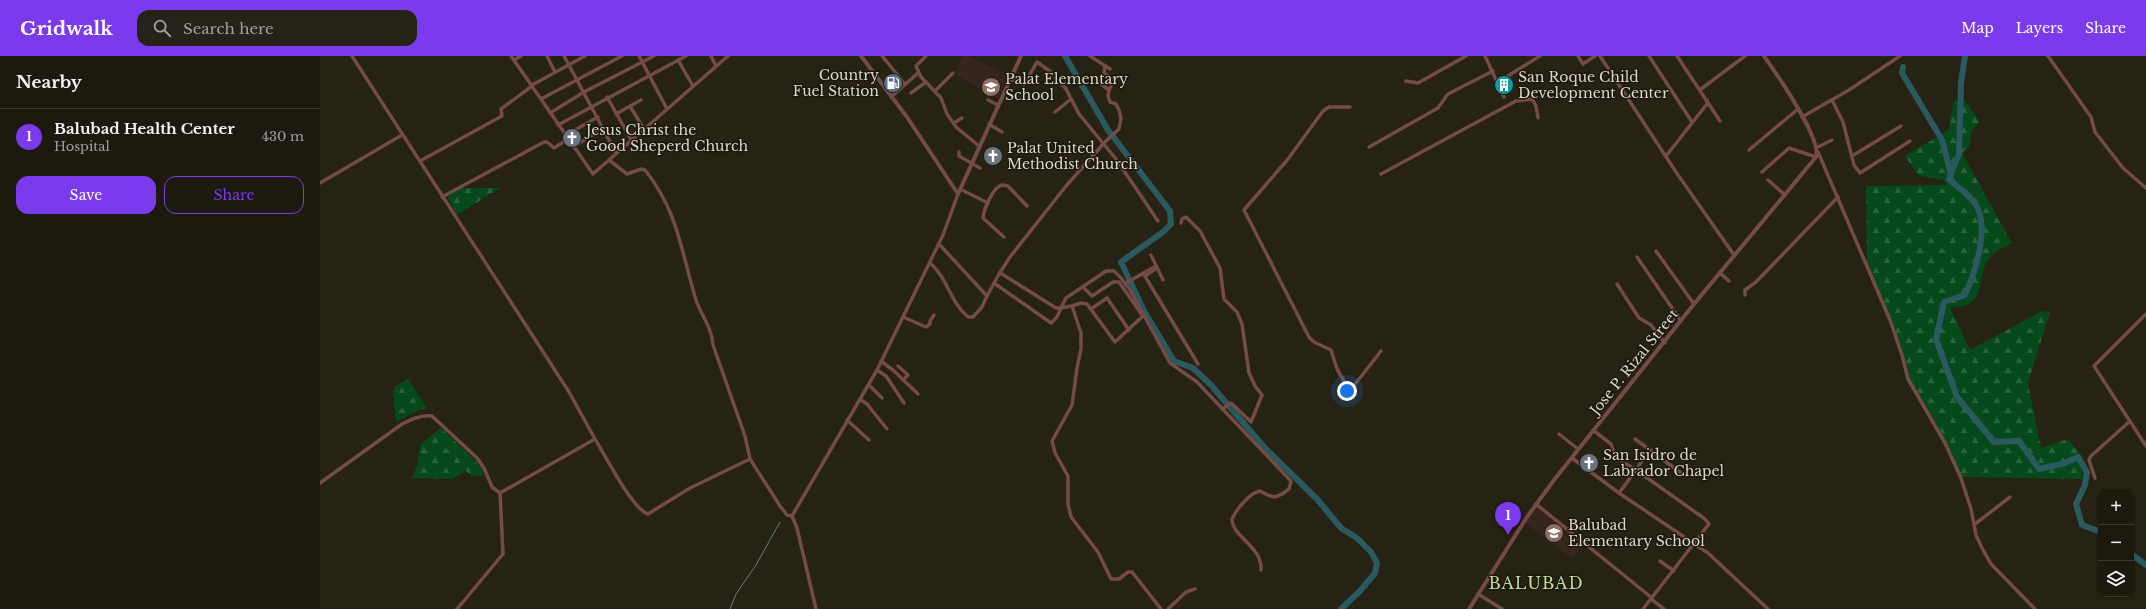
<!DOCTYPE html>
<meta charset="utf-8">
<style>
:root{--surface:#1c1a0f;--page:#252318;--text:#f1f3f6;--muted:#a0a19e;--line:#3a382f;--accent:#7c3aed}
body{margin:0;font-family:"Libre Baskerville",serif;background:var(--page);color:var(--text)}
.controls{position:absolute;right:12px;bottom:12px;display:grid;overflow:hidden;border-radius:8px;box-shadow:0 1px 3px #0004}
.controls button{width:36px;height:36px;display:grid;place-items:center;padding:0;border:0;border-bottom:1px solid var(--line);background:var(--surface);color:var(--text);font:20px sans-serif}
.you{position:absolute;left:1027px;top:335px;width:14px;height:14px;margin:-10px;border:3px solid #fff;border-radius:50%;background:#1a73e8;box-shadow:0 0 0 6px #1a73e833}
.badge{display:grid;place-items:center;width:26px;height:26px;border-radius:50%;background:var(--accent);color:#fff;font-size:13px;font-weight:700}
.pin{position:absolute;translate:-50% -33px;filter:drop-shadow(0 1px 2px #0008)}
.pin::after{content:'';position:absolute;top:21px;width:14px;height:12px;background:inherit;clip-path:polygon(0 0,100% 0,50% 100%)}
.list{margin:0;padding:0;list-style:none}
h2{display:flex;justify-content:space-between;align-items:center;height:52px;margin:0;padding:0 16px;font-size:17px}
h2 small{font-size:13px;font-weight:400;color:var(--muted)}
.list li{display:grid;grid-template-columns:26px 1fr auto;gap:12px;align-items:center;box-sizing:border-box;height:56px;padding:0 16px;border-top:1px solid var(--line)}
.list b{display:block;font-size:15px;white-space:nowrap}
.list p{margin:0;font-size:13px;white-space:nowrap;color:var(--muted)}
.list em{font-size:13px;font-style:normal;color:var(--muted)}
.actions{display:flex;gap:8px;padding:12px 16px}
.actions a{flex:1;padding:9px 0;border:1px solid var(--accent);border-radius:12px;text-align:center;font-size:14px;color:var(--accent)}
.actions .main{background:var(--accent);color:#fff}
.icon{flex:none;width:22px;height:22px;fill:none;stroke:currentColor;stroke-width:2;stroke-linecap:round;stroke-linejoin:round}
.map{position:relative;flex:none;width:1826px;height:553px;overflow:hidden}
header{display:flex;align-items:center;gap:24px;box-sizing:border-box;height:56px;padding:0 20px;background:var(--accent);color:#fff}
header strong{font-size:19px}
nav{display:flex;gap:22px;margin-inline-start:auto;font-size:14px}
.search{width:280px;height:36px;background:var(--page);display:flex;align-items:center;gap:10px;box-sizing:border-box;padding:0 14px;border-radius:12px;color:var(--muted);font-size:15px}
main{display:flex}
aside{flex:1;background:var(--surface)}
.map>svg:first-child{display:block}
</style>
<header>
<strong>Gridwalk</strong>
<div class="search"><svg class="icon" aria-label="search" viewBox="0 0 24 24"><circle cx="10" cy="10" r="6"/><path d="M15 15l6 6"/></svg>Search here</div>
<nav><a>Map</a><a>Layers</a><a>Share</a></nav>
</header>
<main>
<aside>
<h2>Nearby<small></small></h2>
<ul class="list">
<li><span class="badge">1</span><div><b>Balubad Health Center</b><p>Hospital</p></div><em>430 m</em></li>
</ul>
<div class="actions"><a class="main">Save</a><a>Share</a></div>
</aside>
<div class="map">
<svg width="1826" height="553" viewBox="0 0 1826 553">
<defs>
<pattern id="forest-firs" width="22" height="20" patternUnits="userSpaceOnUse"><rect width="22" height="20" fill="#06491b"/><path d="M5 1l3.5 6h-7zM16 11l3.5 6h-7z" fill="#2a623b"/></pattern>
</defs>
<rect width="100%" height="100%" fill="#262214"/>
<g fill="#36251c">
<path d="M643,0H649L690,20L678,43L634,18Z"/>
<path d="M1217,450L1264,487L1252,503L1204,466Z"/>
</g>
<g fill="url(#forest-firs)">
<path d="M1641,39L1660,66L1651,75L1650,90L1642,97L1692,187C1685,191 1676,194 1671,200C1658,212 1665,237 1650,247C1643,252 1637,249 1630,252L1650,294L1722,255L1730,256L1708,327L1721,392L1748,383L1762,400L1763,423L1641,421L1590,324L1572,271L1547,211L1546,130L1626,129L1624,124L1599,120L1585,100L1629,74L1633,48Z"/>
<path d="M142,132H180L137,159L127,140Z"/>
<path d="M88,323L107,352L99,354L76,366L73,337L75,331Z"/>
<path d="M121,372L160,409L164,420H152L146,415L132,423L92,422L97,410L100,389Z"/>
</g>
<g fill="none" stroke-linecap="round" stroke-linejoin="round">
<path stroke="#607f81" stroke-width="1" d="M410,553L416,538L436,509L460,466"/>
<g stroke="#2b5960" stroke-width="6">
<path d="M745,0L788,74L850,155L851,168L843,176L801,206L824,255L854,305L873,312L891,329L944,391L997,443L1021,472L1037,482L1051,496L1057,507L1055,517L1040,535L1021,553"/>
<path d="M1645,0L1641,27L1639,98L1629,123C1637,131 1651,140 1656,149C1670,172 1655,217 1645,239L1624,246L1616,283L1637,341L1674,386L1699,385L1719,413L1742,408L1758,401L1767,416L1765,429L1756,448L1762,469L1781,476"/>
<path d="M1583,11L1582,17L1622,84L1631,118"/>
<path d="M1811,498L1826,509"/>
</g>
<g stroke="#754b47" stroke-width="3.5">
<path d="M32,0L249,336L275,383"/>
<path d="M191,0L273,118L408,0"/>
<path d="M227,0L235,16"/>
<path d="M244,0L296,97"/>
<path d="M319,0L347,53"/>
<path d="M391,0L396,10"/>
<path d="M562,0L584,27"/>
<path d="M606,0L596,10L601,21L621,42L627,58L636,71L659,90"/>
<path d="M770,0L790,13"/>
<path d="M1165,0L1184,41"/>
<path d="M1258,0L1263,8L1275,0"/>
<path d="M1280,0L1356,116L1414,199"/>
<path d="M1329,0L1372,66"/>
<path d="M1357,0L1400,65"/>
<path d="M1728,0L1771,61L1775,76L1803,112L1826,132"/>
<path d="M194,4L201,0"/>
<path d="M358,4L373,30"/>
<path d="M784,17L794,24L789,34L778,26L784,17L785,10"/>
<path d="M691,23L704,29L717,6L731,16L746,33L759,58L796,103L838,165"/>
<path d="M1086,25L1098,27L1146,0"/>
<path d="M1178,26L1220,0"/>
<path d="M212,29L265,0"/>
<path d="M1381,33L1425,0"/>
<path d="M615,35L633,17"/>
<path d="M591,37L606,26"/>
<path d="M287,41L312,85"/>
<path d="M571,41L598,17"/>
<path d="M221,43L302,0"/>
<path d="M668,44L678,49"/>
<path d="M1512,44L1523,66L1534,109L1540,117L1590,85"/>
<path d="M310,50L324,73"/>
<path d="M1030,51H1009L1003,55L968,103L924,154L989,281L994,286L1011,294L1017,313L1028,332H1032L1061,295"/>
<path d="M735,56L751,43"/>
<path d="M230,57L264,36L334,0"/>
<path d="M296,58L321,44"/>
<path d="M1482,61L1529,34L1580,0"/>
<path d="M634,67L642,62"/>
<path d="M669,68L682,76"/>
<path d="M238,69L366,0"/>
<path d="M246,79L278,61"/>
<path d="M253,91L283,72"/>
<path d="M1049,91L1118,52L1128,38L1173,15"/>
<path d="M1496,92L1512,84"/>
<path d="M1429,94L1478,53"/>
<path d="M639,96V100L660,112"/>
<path d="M1498,96L1570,264L1582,299L1588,323L1625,387L1641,422L1651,453L1656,479L1662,492L1671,508L1715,553"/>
<path d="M1346,100L1387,48V44"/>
<path d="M1532,100L1581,70"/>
<path d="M289,104L307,118L321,113L325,114C358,155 361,195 376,244C381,259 392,272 393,289L425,380L430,403L460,450L467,459L472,460"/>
<path d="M100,105L182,60L181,53L212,30"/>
<path d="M1442,116L1469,92L1496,101"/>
<path d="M1061,118L1196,45L1212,43L1216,50L1218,62"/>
<path d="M1448,124L1465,139"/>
<path d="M0,127L82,79"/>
<path d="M640,133L668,147"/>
<path d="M122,141L224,86H227L234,92L248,83"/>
<path d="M861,167L862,163L866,161L880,175L900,212L904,243L917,256L922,268L929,317L935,330L942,339L931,366L911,347L902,353"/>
<path d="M684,181L663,162C664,153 673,131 682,129L688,130L707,150"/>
<path d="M619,188L667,240L679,218H682L736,252H741L746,242L786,215H794L801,222L810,234L850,307L877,326L971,425L969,433C956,443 954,443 940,435C929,437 917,453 912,463C912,481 943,491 941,514"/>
<path d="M1336,195L1374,248"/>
<path d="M831,199L843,224"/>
<path d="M1317,201L1361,265"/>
<path d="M610,207C627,221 630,246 648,261H653L662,251L667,240"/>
<path d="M823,217L878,308"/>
<path d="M1400,217L1409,225"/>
<path d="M679,218L690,201L746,130L784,87L799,73L801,62L799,54L796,48L790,46L788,40L789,34"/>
<path d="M825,220L837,212"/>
<path d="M674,227L731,267L737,261L741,252L752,250L761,277V293L757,312L752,349L732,385L735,397L748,420V448L751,461L778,496L791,523H799L808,516H812L841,553"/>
<path d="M806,227L836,210"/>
<path d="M1297,228L1319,262L1331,269L1345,287"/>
<path d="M763,231L772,240L793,226H799L822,259"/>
<path d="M1425,239V234L1436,226L1518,141"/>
<path d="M752,250L761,247L767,248L795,286L824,259"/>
<path d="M771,253L787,242L809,274"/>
<path d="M1826,258L1774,310L1826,390"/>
<path d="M583,261L606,271L610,268V265L614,259"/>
<path d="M561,305L574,315L598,338"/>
<path d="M578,310L588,319L584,323"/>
<path d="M557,314L566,320L584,347"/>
<path d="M549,329L562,342"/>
<path d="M540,343L547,348L567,373"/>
<path d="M527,364L549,384"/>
<path d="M1273,374L1291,388L1295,401L1316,414L1299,437"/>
<path d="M1239,378L1258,393"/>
<path d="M1315,383L1365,420"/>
<path d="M1252,402L1299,437L1388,497L1448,553"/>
<path d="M1775,422L1769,404L1771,400L1809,366"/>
<path d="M0,427L82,368C92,363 100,359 112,360L157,402L164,412L172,431L180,437"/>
<path d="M1216,448L1332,542"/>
<path d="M1655,468L1690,441"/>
<path d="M1340,505L1354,515"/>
<path d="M1158,538L1182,553"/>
<path d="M1331,543L1344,553"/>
<path d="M137,553L183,498L180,437L275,383C285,399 312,453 328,458L370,432L430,403"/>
<path d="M496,553L477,472L472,460L557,314L623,179L638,138"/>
<path d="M848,553L866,536L875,533"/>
<path d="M1323,553L1389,468L1385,463L1316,414L1330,393"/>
</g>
<g stroke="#754b47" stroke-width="4">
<path d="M541,0L587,61L638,138"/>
<path d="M638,138L701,0"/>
<path d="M1149,553L1207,461L1234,424L1374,248L1496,101C1502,83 1456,17 1444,0"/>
</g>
</g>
<defs>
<symbol id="fuel-disc" viewBox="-11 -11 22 22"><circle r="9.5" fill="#5c6f8a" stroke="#1d180b"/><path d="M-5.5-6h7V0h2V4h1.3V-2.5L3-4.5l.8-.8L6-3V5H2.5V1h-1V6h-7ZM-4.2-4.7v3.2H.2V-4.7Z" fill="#fff"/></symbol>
<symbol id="building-disc" viewBox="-11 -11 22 22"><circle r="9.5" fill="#0f9aa8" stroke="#1d180b"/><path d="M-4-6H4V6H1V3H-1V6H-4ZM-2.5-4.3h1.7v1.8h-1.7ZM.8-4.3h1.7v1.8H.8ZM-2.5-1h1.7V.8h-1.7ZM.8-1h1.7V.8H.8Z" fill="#fff"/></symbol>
<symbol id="school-disc" viewBox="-11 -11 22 22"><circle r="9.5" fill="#8d6e63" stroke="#1d180b"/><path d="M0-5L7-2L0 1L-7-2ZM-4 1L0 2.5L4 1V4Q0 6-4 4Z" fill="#fff"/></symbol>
<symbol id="church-disc" viewBox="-11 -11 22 22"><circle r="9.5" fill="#6b7280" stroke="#1d180b"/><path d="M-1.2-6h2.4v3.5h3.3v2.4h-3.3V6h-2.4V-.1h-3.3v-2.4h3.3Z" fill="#fff"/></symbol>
</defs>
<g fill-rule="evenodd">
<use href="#fuel-disc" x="562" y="16" width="22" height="22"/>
<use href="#building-disc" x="1173" y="18" width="22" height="22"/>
<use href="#school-disc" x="660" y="20" width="22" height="22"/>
<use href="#church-disc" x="241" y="71" width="22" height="22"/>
<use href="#church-disc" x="662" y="89" width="22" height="22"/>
<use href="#church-disc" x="1258" y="396" width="22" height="22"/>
<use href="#school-disc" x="1223" y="466" width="22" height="22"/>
</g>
<g text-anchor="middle" stroke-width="3" stroke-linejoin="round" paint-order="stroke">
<g font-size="14" fill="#dbd8cf" stroke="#1d180b" text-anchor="start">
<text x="559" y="24" text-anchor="end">Country<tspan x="559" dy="16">Fuel Station</tspan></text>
<text x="1198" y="26">San Roque Child<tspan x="1198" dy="16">Development Center</tspan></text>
<text x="685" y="28">Palat Elementary<tspan x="685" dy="16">School</tspan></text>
<text x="266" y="79">Jesus Christ the<tspan x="266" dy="16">Good Sheperd Church</tspan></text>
<text x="687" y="97">Palat United<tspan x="687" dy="16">Methodist Church</tspan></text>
<text x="1283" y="404">San Isidro de<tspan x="1283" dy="16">Labrador Chapel</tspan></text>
<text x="1248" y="474">Balubad<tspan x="1248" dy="16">Elementary School</tspan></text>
</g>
<g font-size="14" fill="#dbd8cf" stroke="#1d180b">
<text transform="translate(1314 306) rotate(-51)" y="5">Jose P. Rizal Street</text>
</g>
<g font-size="16" letter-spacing="1" fill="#bedd96" stroke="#1d180b">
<text x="1216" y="533">BALUBAD</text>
</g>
</g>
</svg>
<div class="controls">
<button>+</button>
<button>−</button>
<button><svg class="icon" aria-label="layers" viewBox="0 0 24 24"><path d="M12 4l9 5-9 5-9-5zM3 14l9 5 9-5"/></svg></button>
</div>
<div class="you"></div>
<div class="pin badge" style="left:1188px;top:479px">1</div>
</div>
</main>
